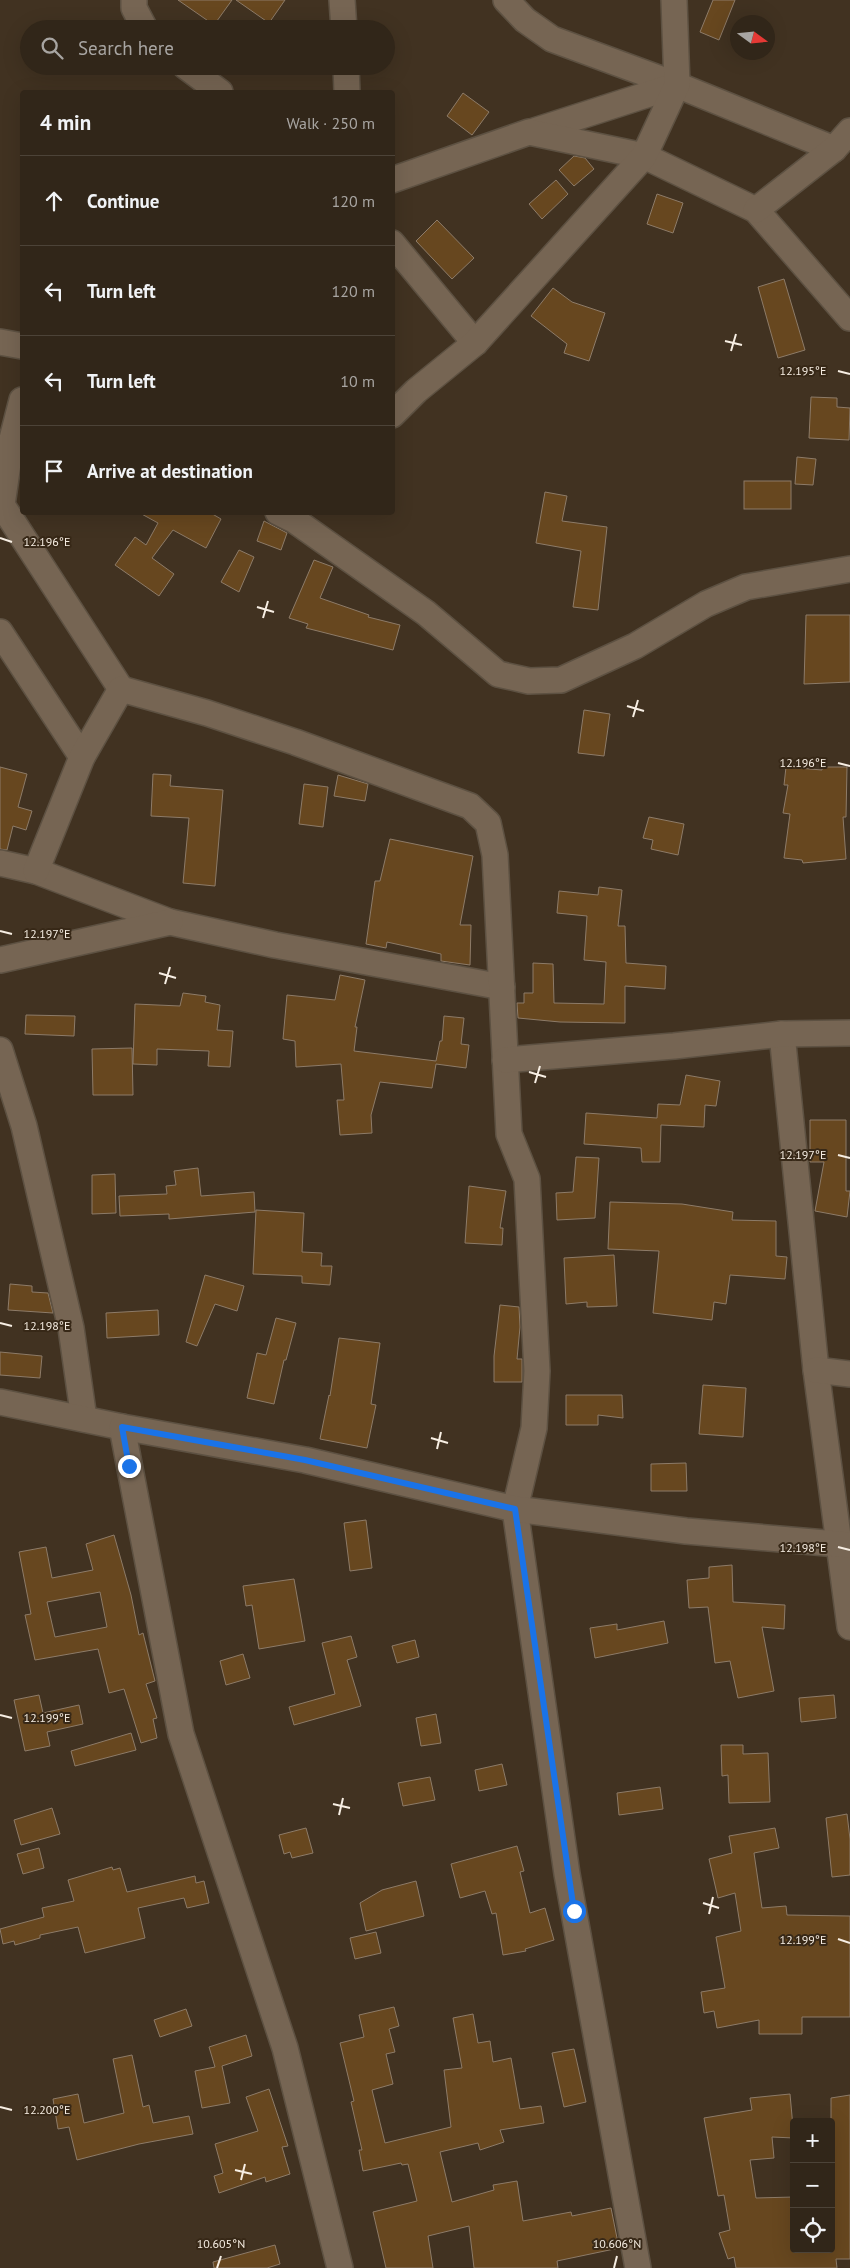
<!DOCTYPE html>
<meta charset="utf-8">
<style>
:root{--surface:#312619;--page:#3d3226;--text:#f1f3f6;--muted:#a8a5a2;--line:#4c4338}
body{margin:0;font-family:"PT Sans",sans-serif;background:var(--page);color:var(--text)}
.controls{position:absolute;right:15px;bottom:15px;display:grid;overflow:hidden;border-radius:5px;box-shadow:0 5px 20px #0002}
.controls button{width:45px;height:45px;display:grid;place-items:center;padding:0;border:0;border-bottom:1px solid var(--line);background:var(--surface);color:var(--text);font:25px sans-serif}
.compass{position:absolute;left:730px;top:15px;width:45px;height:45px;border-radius:50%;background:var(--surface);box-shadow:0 5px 20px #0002;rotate:105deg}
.stop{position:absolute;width:15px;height:15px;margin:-11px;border:4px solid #1a73e8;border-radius:50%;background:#fff}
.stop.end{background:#1a73e8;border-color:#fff;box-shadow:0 1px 5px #0008}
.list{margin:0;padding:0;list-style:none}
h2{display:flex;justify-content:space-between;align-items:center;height:65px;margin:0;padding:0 20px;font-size:21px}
h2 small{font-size:16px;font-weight:400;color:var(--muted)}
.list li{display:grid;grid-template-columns:32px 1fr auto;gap:15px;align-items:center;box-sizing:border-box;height:90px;padding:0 20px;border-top:1px solid var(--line)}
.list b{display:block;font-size:19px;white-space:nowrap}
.list em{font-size:16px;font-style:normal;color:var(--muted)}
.icon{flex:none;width:28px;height:28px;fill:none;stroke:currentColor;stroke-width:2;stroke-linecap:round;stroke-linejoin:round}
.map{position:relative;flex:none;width:850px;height:2268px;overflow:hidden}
.search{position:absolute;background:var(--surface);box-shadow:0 5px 20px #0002;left:20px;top:20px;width:375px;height:55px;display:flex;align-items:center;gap:12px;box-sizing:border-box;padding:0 18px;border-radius:28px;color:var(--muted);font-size:19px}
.panel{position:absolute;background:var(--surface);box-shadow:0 5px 20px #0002;left:20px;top:90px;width:375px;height:425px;border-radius:5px}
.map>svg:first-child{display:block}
</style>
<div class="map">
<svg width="850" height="2268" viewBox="0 0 850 2268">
<rect width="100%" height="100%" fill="#413221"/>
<g fill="#67471f" stroke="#8d7b68" fill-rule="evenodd">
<path d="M178,0H232L214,25Z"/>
<path d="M236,0H285L269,23Z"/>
<path d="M713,0H735L719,40L700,32Z"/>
<path d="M463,93L489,112L472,135L447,116Z"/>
<path d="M574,156L585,158L594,169L574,186L559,170Z"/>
<path d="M556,180L568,194L542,219L529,204Z"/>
<path d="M657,194L683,203L673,233L647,224Z"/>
<path d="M437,220L474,258L452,279L416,241Z"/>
<path d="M784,279L805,350L778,358L758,287Z"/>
<path d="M553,288L572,302L605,313L589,361L564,353L567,344L531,316Z"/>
<path d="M811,397L837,398V407L850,408L849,440L809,438Z"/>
<path d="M797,457L816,459L813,485L795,484Z"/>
<rect x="744" y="481" width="47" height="28"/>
<path d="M545,492L567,496L562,521L607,527L598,610L573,607L581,551L536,543Z"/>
<path d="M138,512H209L221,519L206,548L173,530L152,558L174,574L159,596L115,565L135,537L146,545L158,523Z"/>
<path d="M264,521L287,533L281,550L257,541Z"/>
<path d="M239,550L254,557L239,592L221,582Z"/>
<path d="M314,560L333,567L320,598L369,615L368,617L400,625L393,650L306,628L308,624L289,618Z"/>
<path d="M806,615H850V682L804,684Z"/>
<path d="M584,710L610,714L604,756L578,753Z"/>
<path d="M0,767L27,774L18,807L32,811L26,830L13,826L7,850L0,849Z"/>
<path d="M786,767L822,770V767H847L846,817H843L846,859L803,863L802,860L784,858L790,814L783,813L788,785H784Z"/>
<path d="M153,774L171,775L170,786L223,790L215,886L183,883L189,818L151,816Z"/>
<path d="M338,775L368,784L365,801L334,796Z"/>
<path d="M304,784L328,787L323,827L299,824Z"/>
<path d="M649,817L684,824L678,855L651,849L653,840L643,838Z"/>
<path d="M390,839L473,856L460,925H471L470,965L441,961V954L387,942L386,948L366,944L375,881H380Z"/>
<path d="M599,887L622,890L618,926H625L626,963L666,966L665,989L625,986V1023L560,1022L518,1018L517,1003H524V993H533V963L553,964L554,1003L604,1004L606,962L584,960L587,916L557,913L559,891L598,895Z"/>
<path d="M340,975L365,980L355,1027H357L354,1051L436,1061L440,1041H442L444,1016L464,1018L461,1044L469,1045L466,1068L436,1064L432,1088L380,1082L371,1115L372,1133L340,1135L337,1100H344L341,1064L296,1067L295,1041L283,1039L287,995L335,1000Z"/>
<path d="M183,993L206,996L205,1002L220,1005L217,1030L233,1031L230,1067L208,1066L209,1051L157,1049V1065L133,1064L135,1004L180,1006Z"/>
<path d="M26,1015L75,1016L74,1036L25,1034Z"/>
<path d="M132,1048L133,1095H93L92,1049Z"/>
<path d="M686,1075L720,1081L716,1106L705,1105L704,1127L661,1125L660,1162H642L641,1148L584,1144L586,1113L657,1118L658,1104L680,1105Z"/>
<path d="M810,1120H846V1191H850L847,1217L815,1211L824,1162H810Z"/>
<path d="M576,1157L599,1158L595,1218L557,1220L556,1193L573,1192Z"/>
<path d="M198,1168L201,1196L254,1192L255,1212L169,1219V1214L120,1216L119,1196L167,1194L166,1186L176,1185L174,1171Z"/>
<path d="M115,1174L116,1213L92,1214V1175Z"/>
<path d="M469,1186L506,1191L500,1228H503L502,1245L465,1243Z"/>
<path d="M610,1202L682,1204L733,1212L732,1220L776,1221V1256L787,1257L785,1279L730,1275L726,1304L714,1302L712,1320L653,1313L659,1251L608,1249Z"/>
<path d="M256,1210L304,1213L302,1252L322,1253L321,1266H332L330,1285L302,1283V1276L253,1274Z"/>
<path d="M614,1255L617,1306L587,1307V1302L566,1304L564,1258Z"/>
<path d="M205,1275L244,1286L237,1311L215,1304L197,1346L186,1342Z"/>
<path d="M10,1284L32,1286V1292L48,1293L53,1313L8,1310Z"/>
<path d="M500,1305L519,1307L520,1327L517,1359H522V1382H494V1356Z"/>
<path d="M158,1310L159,1335L107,1338L106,1313Z"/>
<path d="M276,1318L296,1323L286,1360H284L274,1404L247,1398L257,1353L266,1355Z"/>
<path d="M339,1338L380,1343L371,1404L376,1405L367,1448L320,1439L329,1395L330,1396Z"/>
<path d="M0,1352L42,1356L40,1378L0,1375Z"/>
<path d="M703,1385L746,1388L743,1437L699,1434Z"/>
<path d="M566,1395H622L623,1418L598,1415V1425H566Z"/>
<path d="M686,1463L687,1491H651V1464Z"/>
<path d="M366,1520L372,1568L350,1571L344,1523Z"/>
<path d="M114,1535L131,1595L139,1635L143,1633L155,1681L146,1684L157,1718L153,1719L157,1738L141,1743L124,1689L109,1693L98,1649L35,1660L25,1615L31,1614L19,1552L46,1547L52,1578L93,1570L86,1544ZM100,1592L107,1627L55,1637L47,1602Z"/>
<path d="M732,1565L733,1602L785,1605L784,1629L762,1627L774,1691L738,1698L730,1661L715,1663L708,1607L689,1608L687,1580L709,1578V1567Z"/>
<path d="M294,1579L305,1641L259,1649L252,1605L246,1606L243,1586Z"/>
<path d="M664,1621L668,1643L595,1658L590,1628L617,1624V1630Z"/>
<path d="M351,1636L357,1657L347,1660L361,1706L294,1725L289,1707L335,1694L322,1643Z"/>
<path d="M415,1640L419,1657L397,1663L392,1646Z"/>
<path d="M243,1654L250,1678L226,1685L220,1661Z"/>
<path d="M39,1695L43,1713L79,1705L83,1724L47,1732L50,1746L25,1751L14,1700Z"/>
<path d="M834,1695L836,1718L801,1722L799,1698Z"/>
<path d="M436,1714L441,1743L421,1746L416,1718Z"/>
<path d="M131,1733L136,1750L75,1766L71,1751Z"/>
<path d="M721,1745H743V1754L768,1753L770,1802L729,1803L728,1775L722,1776Z"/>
<path d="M502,1764L507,1785L479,1791L475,1770Z"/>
<path d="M430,1777L435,1800L403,1806L398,1783Z"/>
<path d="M660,1787L663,1809L619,1815L617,1793Z"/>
<path d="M52,1808L60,1834L21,1845L14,1820Z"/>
<path d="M847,1814L850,1839V1875L832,1877L826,1818Z"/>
<path d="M306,1828L313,1853L292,1858L290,1852L284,1854L279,1835Z"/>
<path d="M775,1828L779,1848L754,1853L762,1908L786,1906L787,1915L850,1916V2017H802V2034H759V2020L717,2028L714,2011L704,2013L701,1992L725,1988L716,1937L741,1931L735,1893L718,1898L709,1859L732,1853L729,1836Z"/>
<path d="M517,1846L524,1871L520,1872L530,1913L545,1908L554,1940L525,1949L526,1951L503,1955L496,1913L492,1914L485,1891L460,1898L451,1864Z"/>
<path d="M39,1848L44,1868L23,1874L17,1854Z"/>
<path d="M112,1867L113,1870L120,1868L127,1892L195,1876L196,1883L204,1881L209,1903L187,1908L184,1898L138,1908L145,1938L85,1953L78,1927L40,1935V1938L15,1945L14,1941L3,1944L0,1929L44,1917L42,1908L74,1901L68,1880Z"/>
<path d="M416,1881L424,1916L366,1931L360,1903L382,1890Z"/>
<path d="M376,1932L381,1953L355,1959L350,1938Z"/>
<path d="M394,2007L399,2026L389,2029L395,2052L386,2054L393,2084L372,2090L385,2143L451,2127L444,2070L462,2068L453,2018L473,2014L478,2043L490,2041L493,2062L511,2058L520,2109L541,2106L544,2123L500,2130L504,2142L480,2150L478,2143L440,2152L452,2202L494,2190L493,2185L517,2181L523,2221L571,2212L572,2216L611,2208L619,2248L557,2261L558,2268H474L469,2226L428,2236L433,2268H386L373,2212L417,2201L408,2164L402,2165L401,2163L363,2171L359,2150H362L351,2102L354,2101L340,2043L364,2037L359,2015Z"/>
<path d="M186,2009L192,2026L160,2037L154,2020Z"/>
<path d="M246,2035L252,2056L222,2066L230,2103L202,2108L195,2071L215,2067L209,2047Z"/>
<path d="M574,2049L586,2102L564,2107L552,2053Z"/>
<path d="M132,2055L143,2107L149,2105L153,2123L189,2116L193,2134L139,2144L77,2160L69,2127L58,2129L53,2099L78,2094L84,2123L124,2113L113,2059Z"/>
<path d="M269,2089L288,2146L282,2147L290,2174L266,2182L265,2177L219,2193L214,2176L223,2173L215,2144L258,2131L246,2097Z"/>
<path d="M790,2094L794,2138L772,2137L774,2158L750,2160L756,2198L794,2197V2249H831V2098L850,2095V2259H836L837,2268H736L734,2257L728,2259L719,2233L730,2230L724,2195L718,2196L704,2118L752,2110L750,2098Z"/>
<path d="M275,2245L280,2264L267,2268H214L213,2262Z"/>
</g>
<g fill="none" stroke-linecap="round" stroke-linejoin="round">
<defs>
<g id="minor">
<path d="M134,0V8L145,29"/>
<path d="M342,0L344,29"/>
<path d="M506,0L525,20L552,39L677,85L834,149"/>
<path d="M185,66L220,92"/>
<path d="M346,66L347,92"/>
<path d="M531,132L677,85"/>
<path d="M392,180L529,132L644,156L756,210L850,318"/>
<path d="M756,210L834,149L850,131"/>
<path d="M392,243L475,343"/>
<path d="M0,342L22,346"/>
<path d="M22,400L11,443L2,505L121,689"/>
<path d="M392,415L416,391L475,343L644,156L677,85L674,0"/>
<path d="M278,512L294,520L426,613L498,674L529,681L561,680L635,646L706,604L746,587L850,569"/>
<path d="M0,632L82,757"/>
<path d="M0,863L36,871L170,922L275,945L502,987"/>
<path d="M36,871L82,757L121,689L207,713L295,742L470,806L488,823L495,855L509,1134L527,1179L537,1371L534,1428L515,1509L567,1874L638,2268"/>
<path d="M0,960L170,922"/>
<path d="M782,1034L816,1370L850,1627"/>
<path d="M0,1050L24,1126L71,1328L84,1419"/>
<path d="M505,1060L674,1046L782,1034L850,1033"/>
<path d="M816,1370L850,1374"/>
<path d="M0,1402L122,1427L305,1460L515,1509L686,1531L850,1545"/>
<path d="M122,1427L181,1734L285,2048L340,2268"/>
</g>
</defs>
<use href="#minor" stroke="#5d5142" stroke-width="28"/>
<use href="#minor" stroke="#766553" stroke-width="25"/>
</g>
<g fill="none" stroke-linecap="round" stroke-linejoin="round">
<path stroke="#1a73e8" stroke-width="6" d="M129,1466L122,1427L305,1460L515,1509L574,1911"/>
</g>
<path fill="none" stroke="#f7eee3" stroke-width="2" d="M725,341L742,345M731,351L736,334M838,371L850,374M0,538L12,542M257,607L274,612M263,618L268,601M627,706L644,711M633,717L638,700M838,763L850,766M0,931L12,934M159,973L176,978M165,984L170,967M529,1072L546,1077M535,1083L540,1066M838,1155L850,1158M0,1323L12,1326M431,1438L448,1443M437,1449L441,1432M838,1547L850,1550M0,1715L12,1718M333,1804L350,1808M339,1815L343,1798M703,1903L719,1908M709,1914L713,1897M838,1939L850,1943M0,2107L12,2110M235,2170L252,2174M241,2180L245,2164M217,2268L221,2256M614,2268L617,2256"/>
<g font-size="12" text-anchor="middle" fill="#f7eee3" stroke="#372817" stroke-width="4" stroke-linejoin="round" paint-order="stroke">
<text x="803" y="375">12.195°E</text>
<text x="47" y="546">12.196°E</text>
<text x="803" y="767">12.196°E</text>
<text x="47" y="938">12.197°E</text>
<text x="803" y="1159">12.197°E</text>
<text x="47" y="1330">12.198°E</text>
<text x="803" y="1552">12.198°E</text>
<text x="47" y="1722">12.199°E</text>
<text x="803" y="1944">12.199°E</text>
<text x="47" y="2114">12.200°E</text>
<text x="221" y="2248">10.605°N</text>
<text x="617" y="2248">10.606°N</text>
</g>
</svg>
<div class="controls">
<button>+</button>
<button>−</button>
<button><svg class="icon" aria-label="locate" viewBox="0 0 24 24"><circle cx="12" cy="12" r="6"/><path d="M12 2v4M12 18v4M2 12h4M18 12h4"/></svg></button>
</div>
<svg class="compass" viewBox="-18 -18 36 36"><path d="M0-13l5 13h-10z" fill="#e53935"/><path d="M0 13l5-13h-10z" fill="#a8a5a2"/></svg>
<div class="stop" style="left:574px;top:1911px"></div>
<div class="stop end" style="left:129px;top:1466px"></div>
<div class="search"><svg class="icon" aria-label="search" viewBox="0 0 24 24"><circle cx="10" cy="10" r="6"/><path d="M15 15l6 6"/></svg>Search here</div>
<section class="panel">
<h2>4 min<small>Walk · 250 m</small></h2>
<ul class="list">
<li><svg class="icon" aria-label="ahead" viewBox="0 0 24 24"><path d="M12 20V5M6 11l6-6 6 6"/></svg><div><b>Continue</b></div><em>120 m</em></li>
<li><svg class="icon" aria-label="left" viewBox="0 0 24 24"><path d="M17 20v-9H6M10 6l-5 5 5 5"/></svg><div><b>Turn left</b></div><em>120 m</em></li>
<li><svg class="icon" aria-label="left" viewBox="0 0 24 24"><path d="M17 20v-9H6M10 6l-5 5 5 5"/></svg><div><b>Turn left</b></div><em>10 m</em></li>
<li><svg class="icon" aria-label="arrive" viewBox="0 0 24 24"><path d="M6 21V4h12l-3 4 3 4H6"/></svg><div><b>Arrive at destination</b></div></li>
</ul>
</section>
</div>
